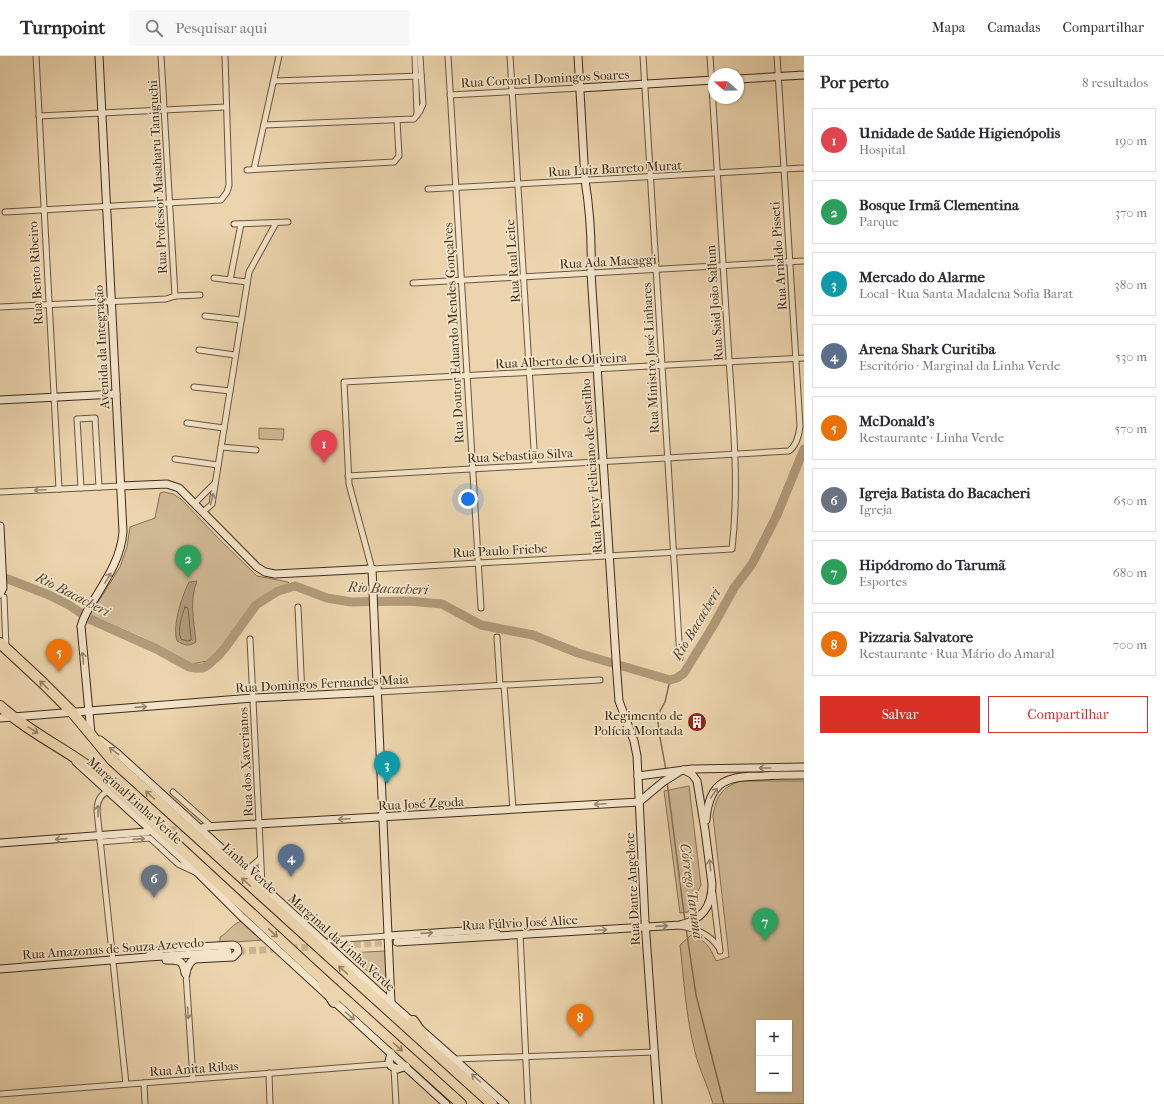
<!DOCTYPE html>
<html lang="pt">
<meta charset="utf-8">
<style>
:root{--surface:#fff;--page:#f7f7f7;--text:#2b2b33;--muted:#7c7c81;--line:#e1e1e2;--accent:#d93025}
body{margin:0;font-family:"IM FELL French Canon",serif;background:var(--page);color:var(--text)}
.controls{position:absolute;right:12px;bottom:12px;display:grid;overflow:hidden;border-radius:0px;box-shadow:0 1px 3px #0004}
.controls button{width:36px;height:36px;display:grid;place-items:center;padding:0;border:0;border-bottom:1px solid var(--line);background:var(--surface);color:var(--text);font:20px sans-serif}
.compass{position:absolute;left:708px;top:12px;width:36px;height:36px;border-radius:50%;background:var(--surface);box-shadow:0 1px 3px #0004;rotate:290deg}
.you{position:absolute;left:468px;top:443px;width:14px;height:14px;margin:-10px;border:3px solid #fff;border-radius:50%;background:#1a73e8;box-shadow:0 0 0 6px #1a73e833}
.badge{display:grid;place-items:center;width:26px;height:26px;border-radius:50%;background:var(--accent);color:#fff;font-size:13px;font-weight:700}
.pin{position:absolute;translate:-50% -33px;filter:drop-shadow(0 1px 2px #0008)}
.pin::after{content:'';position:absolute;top:21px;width:14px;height:12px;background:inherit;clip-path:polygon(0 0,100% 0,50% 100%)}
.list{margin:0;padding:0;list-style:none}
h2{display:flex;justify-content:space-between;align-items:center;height:52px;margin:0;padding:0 16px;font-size:17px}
h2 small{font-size:13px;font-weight:400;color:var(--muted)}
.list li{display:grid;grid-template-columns:26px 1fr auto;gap:12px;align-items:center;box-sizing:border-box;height:64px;margin:0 8px 8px;padding:0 8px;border:1px solid var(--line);border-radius:0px}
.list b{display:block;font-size:15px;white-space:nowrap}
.list p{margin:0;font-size:13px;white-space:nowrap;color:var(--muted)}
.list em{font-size:13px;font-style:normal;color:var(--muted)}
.actions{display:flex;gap:8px;padding:12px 16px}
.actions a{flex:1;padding:9px 0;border:1px solid var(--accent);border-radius:0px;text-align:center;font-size:14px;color:var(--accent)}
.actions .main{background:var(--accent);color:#fff}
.icon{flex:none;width:22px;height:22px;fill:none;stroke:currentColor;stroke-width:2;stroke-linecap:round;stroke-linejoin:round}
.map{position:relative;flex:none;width:804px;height:1048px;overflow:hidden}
header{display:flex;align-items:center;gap:24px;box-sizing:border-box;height:56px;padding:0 20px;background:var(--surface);border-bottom:1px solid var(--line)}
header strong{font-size:19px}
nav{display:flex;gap:22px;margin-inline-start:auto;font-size:14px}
.search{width:280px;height:36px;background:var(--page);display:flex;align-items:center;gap:10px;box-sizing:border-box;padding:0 14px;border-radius:0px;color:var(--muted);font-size:15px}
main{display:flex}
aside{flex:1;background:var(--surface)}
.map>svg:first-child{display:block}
</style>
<header>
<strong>Turnpoint</strong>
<div class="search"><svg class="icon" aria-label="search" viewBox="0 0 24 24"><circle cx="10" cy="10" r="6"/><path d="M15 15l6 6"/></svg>Pesquisar aqui</div>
<nav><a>Mapa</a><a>Camadas</a><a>Compartilhar</a></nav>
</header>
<main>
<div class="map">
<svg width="804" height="1048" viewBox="0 0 804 1048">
<rect width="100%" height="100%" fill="#ecd5ae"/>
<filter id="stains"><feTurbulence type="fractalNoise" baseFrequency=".005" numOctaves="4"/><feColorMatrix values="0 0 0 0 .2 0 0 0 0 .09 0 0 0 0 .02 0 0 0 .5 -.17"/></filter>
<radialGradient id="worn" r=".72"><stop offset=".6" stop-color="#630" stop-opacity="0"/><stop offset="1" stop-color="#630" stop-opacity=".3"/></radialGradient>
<g fill="#cfb894" stroke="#877155" fill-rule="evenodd">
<path d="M259,372L284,373L283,384L259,383Z"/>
<path d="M164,436L173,438L181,443L220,484L257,520L288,526L292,530L277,535L255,548L224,588L207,605L192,608L159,590L90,559L120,511L127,491L130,471L155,462L160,437Z"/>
<path d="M741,725H804V1048H713C708,1030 699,1013 695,996C686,961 684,925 680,889L691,879C706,884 710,891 716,905L729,901L713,760C716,740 722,731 741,725ZM759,967H789V1033H759Z"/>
<path d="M689,730L701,829L688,856L680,857L664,735Z"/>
<path d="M243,865L264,884L220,887V881C228,877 233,866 243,865Z"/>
<path d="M385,895L386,932L347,897Z"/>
</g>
<path fill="#b19b7a" stroke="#836e52" d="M197,525C189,545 194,565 196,586C189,591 184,589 177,585C172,570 182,540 189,526Z"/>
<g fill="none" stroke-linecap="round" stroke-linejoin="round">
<path stroke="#786248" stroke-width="1" d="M185,551L188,552L191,583V584L187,585L181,583C177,574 182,560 185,551Z"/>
<g stroke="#836e52" stroke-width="1.5">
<path d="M666,714L659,676L658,665L660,655L665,646L670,624"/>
<path d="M667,725L685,865"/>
<path d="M686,872L696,939L724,1048"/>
</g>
<path stroke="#b19b7a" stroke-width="9" d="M0,520L49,539L69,549L91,564L158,594L189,611L195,612H203L208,609L218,600L225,592L256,549L278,535L295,530L327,542L351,546L408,545L442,548L481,569L533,579L578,597L670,624L677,622L684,617L713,570L734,532L752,508L777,459L804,393"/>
<g stroke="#c9b390" stroke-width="7" stroke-dasharray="7 3.5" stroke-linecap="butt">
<path d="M159,775L191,772"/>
<path d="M228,896L397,886"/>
</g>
<defs>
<g id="street">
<path d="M36,0L59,433"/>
<path d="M161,0L175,240"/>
<path d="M415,0L417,59"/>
<path d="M448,0L481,552"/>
<path d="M510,0L535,409"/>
<path d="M643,0L680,602"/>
<path d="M710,0C716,96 722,191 728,287C732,356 740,424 732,493L372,513L349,428L344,326C497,318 651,310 804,302"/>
<path d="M274,25L421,20"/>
<path d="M450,39L580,32"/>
<path d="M39,60L226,51"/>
<path d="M264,69L414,63L420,55L423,48L420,0"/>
<path d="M254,113L279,0"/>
<path d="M247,114L394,106L399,100L397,64"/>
<path d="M428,133L804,112"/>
<path d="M5,156L221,144L227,136L229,129L225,0"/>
<path d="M234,168L288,166"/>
<path d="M214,222L247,226"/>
<path d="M230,224L241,168"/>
<path d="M413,227L804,205"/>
<path d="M0,251L166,243L175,240L200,239"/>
<path d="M205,260L241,264"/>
<path d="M199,294L235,299"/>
<path d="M194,331L230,335"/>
<path d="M187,367L224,372"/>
<path d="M221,391L256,394"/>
<path d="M175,403L218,409"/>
<path d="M348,420L789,395C796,390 799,379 800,370L777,0"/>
<path d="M81,432L77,363L95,362L99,431"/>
<path d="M0,436L121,430"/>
<path d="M195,447L215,427"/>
<path d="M203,456L212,448L249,216L276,167"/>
<path d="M4,541L6,592"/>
<path d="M298,551L302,640"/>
<path d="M497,581L500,629"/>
<path d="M250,583L262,829"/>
<path d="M504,629L513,753"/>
<path d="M378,636L600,624"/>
<path d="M109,735C100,738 97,746 97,755L126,1028"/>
<path d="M173,736L212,771"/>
<path d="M100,786L150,782L178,808L195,816"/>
<path d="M246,815L260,803"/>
<path d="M713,837L720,895"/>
<path d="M680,870C696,873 710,878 719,892"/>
<path d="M520,878L528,1048"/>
<path d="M330,884L388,880"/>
<path d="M186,918L193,1023"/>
<path d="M455,1003L655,996"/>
<path d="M394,1012L396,1048"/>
<path d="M269,1017L270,1048"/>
<path d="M144,1027L145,1048"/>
<path d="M0,1038L389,1008"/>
</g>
<g id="secondary">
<path d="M578,0L585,124C590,155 592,186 591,217L617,619L619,645L634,685L637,700L645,865L658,1048"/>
<path d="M738,23L804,19"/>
<path d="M580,32L714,24"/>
<path d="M0,344L116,338"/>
<path d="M121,430L167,428L179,432L257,511L265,516L275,518L372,513L391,947"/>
<path d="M0,470L3,532L0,538"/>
<path d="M0,662L253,642L378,636"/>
<path d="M91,678L81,570C84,560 89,551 95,542C108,521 121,501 123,476L99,0"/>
<path d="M100,684L117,697L391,947L505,1048"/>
<path d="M76,706L200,819L242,861L446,1048"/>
<path d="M638,720L692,713L804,711"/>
<path d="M639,746L663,726L679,716"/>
<path d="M706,764C709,724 728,720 763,720C777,719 790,719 804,719"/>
<path d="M204,771L639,746"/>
<path d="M0,787L147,776"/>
<path d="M388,880L480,874L497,878"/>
<path d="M397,886L680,869C702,864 712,851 712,828L705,774L697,725L692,718L684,714"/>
<path d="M150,899L162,893L233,889C237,890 238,892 238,896L233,901L195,903C189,906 187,911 186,918"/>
<path d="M166,904C179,904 183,904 185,917"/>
<path d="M0,913L148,901L228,896"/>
<path d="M391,997L389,1005L391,1010L398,1013L406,1010"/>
</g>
<g id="highway">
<path d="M0,587L43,627L72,656L112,704L492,1048"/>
<path d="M0,650C33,680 77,698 111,728L317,918L461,1048"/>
<path d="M323,928L334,946"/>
<path d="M413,965L424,981"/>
</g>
</defs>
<use href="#street" stroke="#6a553c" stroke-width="7"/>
<use href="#secondary" stroke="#3f2a16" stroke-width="9"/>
<use href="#highway" stroke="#3f2a16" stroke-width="12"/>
<use href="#street" stroke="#f3e4ca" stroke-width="5"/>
<use href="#secondary" stroke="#f3e4ca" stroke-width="7"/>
<use href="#highway" stroke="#ecd5ae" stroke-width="10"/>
</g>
<defs><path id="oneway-shaft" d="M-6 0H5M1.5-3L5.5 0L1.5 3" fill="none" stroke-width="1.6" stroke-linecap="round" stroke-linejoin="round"/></defs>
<g stroke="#998770">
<use href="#oneway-shaft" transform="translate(40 434) rotate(177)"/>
<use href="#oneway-shaft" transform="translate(212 443) rotate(-75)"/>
<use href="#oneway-shaft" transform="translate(108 522) rotate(-59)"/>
<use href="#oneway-shaft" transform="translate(83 602) rotate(-95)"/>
<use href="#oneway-shaft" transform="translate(141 651) rotate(-4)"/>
<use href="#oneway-shaft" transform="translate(114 695) rotate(-143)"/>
<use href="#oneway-shaft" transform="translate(765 712) rotate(180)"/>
<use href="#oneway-shaft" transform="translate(714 737) rotate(-56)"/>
<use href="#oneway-shaft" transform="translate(600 748) rotate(177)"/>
<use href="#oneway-shaft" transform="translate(98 755) rotate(-91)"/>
<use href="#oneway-shaft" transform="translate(344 763) rotate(177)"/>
<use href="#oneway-shaft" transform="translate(61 783) rotate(176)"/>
<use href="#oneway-shaft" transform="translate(139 783) rotate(-4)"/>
<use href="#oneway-shaft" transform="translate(710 809) rotate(-97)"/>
<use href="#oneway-shaft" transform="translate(662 870) rotate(-4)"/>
<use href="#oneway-shaft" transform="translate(601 874) rotate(-3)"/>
<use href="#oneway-shaft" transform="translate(427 877) rotate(-4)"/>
<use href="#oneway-shaft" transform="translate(188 957) rotate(86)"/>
<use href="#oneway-shaft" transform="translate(350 960) rotate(41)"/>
<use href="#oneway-shaft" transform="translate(476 1022) rotate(-138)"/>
</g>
<g stroke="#968062">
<use href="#oneway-shaft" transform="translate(44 629) rotate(-136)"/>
<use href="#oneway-shaft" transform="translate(33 674) rotate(32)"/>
<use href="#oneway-shaft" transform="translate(150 739) rotate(-138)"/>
<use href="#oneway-shaft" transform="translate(246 826) rotate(-138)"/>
<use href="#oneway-shaft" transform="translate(273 877) rotate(43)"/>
<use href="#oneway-shaft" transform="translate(343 914) rotate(-138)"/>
<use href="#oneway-shaft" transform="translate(398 991) rotate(42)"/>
</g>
<defs>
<symbol id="building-disc" viewBox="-11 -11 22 22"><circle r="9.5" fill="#8f2418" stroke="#f3e4ca"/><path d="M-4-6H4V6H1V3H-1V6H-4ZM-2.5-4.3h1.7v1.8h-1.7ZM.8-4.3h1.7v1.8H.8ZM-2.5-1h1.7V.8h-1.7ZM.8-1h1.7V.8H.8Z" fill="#fff"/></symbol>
</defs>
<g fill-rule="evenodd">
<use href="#building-disc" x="686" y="655" width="22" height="22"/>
</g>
<g text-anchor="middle" stroke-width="3.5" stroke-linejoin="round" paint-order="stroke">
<g font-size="13" fill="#3f2a16" stroke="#f3e4ca">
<text transform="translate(545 22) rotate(-3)" y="5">Rua Coronel Domingos Soares</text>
<text transform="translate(615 112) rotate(-3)" y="5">Rua Luiz Barreto Murat</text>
<text transform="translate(157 121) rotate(-93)" y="5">Rua Professor Masaharu Taniguchi</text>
<text transform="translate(778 200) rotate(-94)" y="5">Rua Arnaldo Pisseti</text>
<text transform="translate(512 205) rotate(-94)" y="5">Rua Raul Leite</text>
<text transform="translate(608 205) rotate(-3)" y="5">Rua Ada Macaggi</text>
<text transform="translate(35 217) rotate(-93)" y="5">Rua Bento Ribeiro</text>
<text transform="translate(714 247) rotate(-94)" y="5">Rua Said João Sallum</text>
<text transform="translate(453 277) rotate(-93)" y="5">Rua Doutor Eduardo Mendes Gonçalves</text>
<text transform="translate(101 291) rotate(-93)" y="5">Avenida da Integração</text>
<text transform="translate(650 302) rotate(-93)" y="5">Rua Ministro José Linhares</text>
<text transform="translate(561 304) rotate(-3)" y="5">Rua Alberto de Oliveira</text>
<text transform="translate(520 399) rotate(-3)" y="5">Rua Sebastião Silva</text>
<text transform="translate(591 410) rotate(-94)" y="5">Rua Percy Feliciano de Castilho</text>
<text transform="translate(500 494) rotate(-3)" y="5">Rua Paulo Friebe</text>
<text transform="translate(322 627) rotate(-3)" y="5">Rua Domingos Fernandes Maia</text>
<text transform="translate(245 706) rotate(-93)" y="5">Rua dos Xaverianos</text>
<text transform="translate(135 744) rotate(42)" y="5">Marginal Linha Verde</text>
<text transform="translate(421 747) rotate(-3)" y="5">Rua José Zgoda</text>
<text transform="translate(250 812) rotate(42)" y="5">Linha Verde</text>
<text transform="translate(632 833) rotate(-93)" y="5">Rua Dante Angelote</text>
<text transform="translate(520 866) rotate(-3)" y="5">Rua Fúlvio José Alice</text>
<text transform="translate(342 886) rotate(42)" y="5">Marginal da Linha Verde</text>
<text transform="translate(113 892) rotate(-4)" y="5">Rua Amazonas de Souza Azevedo</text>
<text transform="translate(194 1012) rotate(-4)" y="5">Rua Anita Ribas</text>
</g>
<g font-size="13" fill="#3f2a16" stroke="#f3e4ca" text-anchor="end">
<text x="683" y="664">Regimento de<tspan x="683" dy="15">Polícia Montada</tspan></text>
</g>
<g font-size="14" font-style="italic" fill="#5c462f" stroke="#f3e4ca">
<text transform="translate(388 532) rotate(2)" y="5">Rio Bacacheri</text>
<text transform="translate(73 538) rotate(27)" y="5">Rio Bacacheri</text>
<text transform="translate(696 568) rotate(-59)" y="5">Rio Bacacheri</text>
<text transform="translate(692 835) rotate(82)" y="5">Córrego Tarumã</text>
</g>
</g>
<rect width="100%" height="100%" filter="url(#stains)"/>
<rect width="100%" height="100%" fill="url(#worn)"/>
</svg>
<div class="controls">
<button>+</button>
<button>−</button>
</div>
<svg class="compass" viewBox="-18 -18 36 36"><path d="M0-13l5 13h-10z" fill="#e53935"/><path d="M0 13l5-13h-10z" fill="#7c7c81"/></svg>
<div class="you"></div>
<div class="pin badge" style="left:324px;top:407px;background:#e0444e">1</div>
<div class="pin badge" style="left:188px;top:522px;background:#2e9e5b">2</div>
<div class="pin badge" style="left:387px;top:728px;background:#0f9aa8">3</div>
<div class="pin badge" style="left:291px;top:821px;background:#5c6f8a">4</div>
<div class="pin badge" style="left:59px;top:616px;background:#e8710a">5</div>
<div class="pin badge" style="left:154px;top:842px;background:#6b7280">6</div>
<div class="pin badge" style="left:765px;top:885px;background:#2e9e5b">7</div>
<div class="pin badge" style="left:580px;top:981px;background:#e8710a">8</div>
</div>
<aside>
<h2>Por perto<small>8 resultados</small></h2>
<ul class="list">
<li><span class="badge" style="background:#e0444e">1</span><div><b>Unidade de Saúde Higienópolis</b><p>Hospital</p></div><em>190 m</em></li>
<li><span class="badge" style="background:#2e9e5b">2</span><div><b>Bosque Irmã Clementina</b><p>Parque</p></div><em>370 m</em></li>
<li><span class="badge" style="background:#0f9aa8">3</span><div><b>Mercado do Alarme</b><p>Local · Rua Santa Madalena Sofia Barat</p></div><em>380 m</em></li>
<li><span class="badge" style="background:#5c6f8a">4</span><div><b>Arena Shark Curitiba</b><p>Escritório · Marginal da Linha Verde</p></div><em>530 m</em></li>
<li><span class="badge" style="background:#e8710a">5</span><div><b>McDonald's</b><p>Restaurante · Linha Verde</p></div><em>570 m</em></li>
<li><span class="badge" style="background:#6b7280">6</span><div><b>Igreja Batista do Bacacheri</b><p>Igreja</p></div><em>650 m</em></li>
<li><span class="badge" style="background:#2e9e5b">7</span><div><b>Hipódromo do Tarumã</b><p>Esportes</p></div><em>680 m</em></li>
<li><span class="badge" style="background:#e8710a">8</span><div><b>Pizzaria Salvatore</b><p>Restaurante · Rua Mário do Amaral</p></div><em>700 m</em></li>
</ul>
<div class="actions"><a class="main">Salvar</a><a>Compartilhar</a></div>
</aside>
</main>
